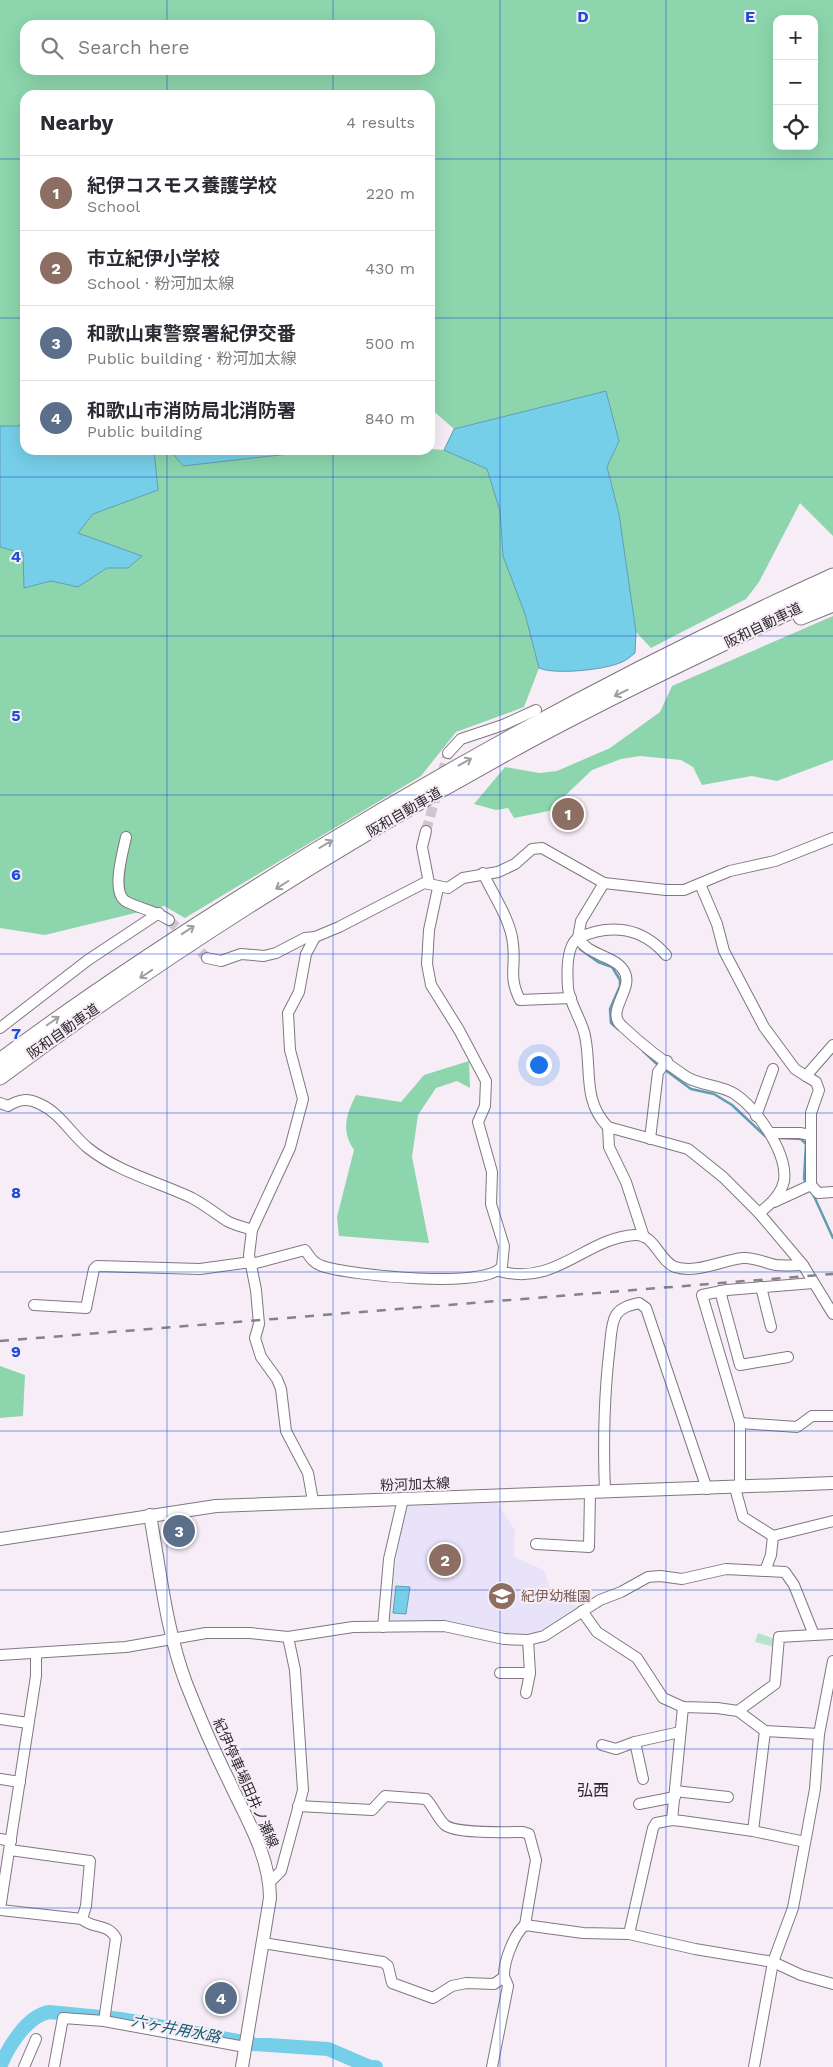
<!DOCTYPE html>
<meta charset="utf-8">
<style>
:root{--surface:#fff;--page:#f7f7f7;--text:#2b2b33;--muted:#7c7c81;--line:#e1e1e2;--accent:#7c3aed}
body{margin:0;font-family:"Work Sans","Noto Sans JP",sans-serif;background:var(--page);color:var(--text)}
.controls{position:absolute;right:15px;top:15px;display:grid;overflow:hidden;border-radius:10px;box-shadow:0 5px 20px #0002}
.controls button{width:45px;height:45px;display:grid;place-items:center;padding:0;border:0;border-bottom:1px solid var(--line);background:var(--surface);color:var(--text);font:25px sans-serif}
.you{position:absolute;left:538px;top:1064px;width:18px;height:18px;margin:-12px;border:4px solid #fff;border-radius:50%;background:#1a73e8;box-shadow:0 0 0 8px #1a73e833}
.badge{display:grid;place-items:center;width:32px;height:32px;border-radius:50%;background:var(--accent);color:#fff;font-size:16px;font-weight:700}
.pin{position:absolute;translate:-50% -50%;border:2px solid #fff;box-shadow:0 1px 5px #0006}
.list{margin:0;padding:0;list-style:none}
h2{display:flex;justify-content:space-between;align-items:center;height:65px;margin:0;padding:0 20px;font-size:21px}
h2 small{font-size:16px;font-weight:400;color:var(--muted)}
.list li{display:grid;grid-template-columns:32px 1fr auto;gap:15px;align-items:center;box-sizing:border-box;height:75px;padding:0 20px;border-top:1px solid var(--line)}
.list b{display:block;font-size:19px;white-space:nowrap}
.list p{margin:0;font-size:16px;white-space:nowrap;color:var(--muted)}
.list em{font-size:16px;font-style:normal;color:var(--muted)}
.icon{flex:none;width:28px;height:28px;fill:none;stroke:currentColor;stroke-width:2;stroke-linecap:round;stroke-linejoin:round}
.map{position:relative;flex:none;width:833px;height:2067px;overflow:hidden}
.search{position:absolute;background:var(--surface);box-shadow:0 5px 20px #0002;left:20px;top:20px;width:415px;height:55px;display:flex;align-items:center;gap:12px;box-sizing:border-box;padding:0 18px;border-radius:15px;color:var(--muted);font-size:19px}
.panel{position:absolute;background:var(--surface);box-shadow:0 5px 20px #0002;left:20px;top:90px;width:415px;height:365px;border-radius:15px}
.map>svg:first-child{display:block}
</style>
<div class="map">
<svg width="833" height="2067" viewBox="0 0 833 2067">
<rect width="100%" height="100%" fill="#f7edf7"/>
<path fill="#e8e3f9" d="M495,1500L515,1530L514,1557L544,1570L553,1600L580,1607L548,1628L526,1634L503,1633L447,1621L388,1622L403,1507L409,1502Z"/>
<path fill="#b5e4c8" d="M758,1633L775,1639L774,1647L755,1642Z"/>
<g fill="#8dd6ad" fill-rule="evenodd">
<path d="M0,0H833V536L800,503L759,582L746,599L651,648L636,632L619,514L607,467L619,441L606,392L454,429L430,408V95H25V417L19,427L0,426ZM777,19H814V146H777ZM25,25H430V70H25Z"/>
<path d="M154,450H170L183,466L324,450L430,449L444,450L487,468L500,511L503,556L525,614L539,668L524,707L456,732L421,776L185,918L164,906L45,935L0,928V547L23,552L25,588L51,581L78,587L107,568H128L141,556L78,533L93,514L158,490Z"/>
<path d="M833,616V760L777,781L752,776L702,785L693,767L681,760L640,756L621,759L592,770L549,811L514,818L508,808L496,810L474,804L505,767L539,773L557,771L610,748L660,712L672,686Z"/>
<path d="M469,1061L470,1088L457,1081L436,1088L418,1115L412,1157L429,1243L339,1236L337,1217L354,1150C341,1130 346,1115 356,1095L401,1102L424,1075Z"/>
<path d="M0,1366L25,1375L23,1416L0,1418Z"/>
</g>
<g fill="#76cfe9" stroke="#609db1">
<path d="M606,391L619,441L607,467L619,514L636,632L635,653C631,656 627,660 622,662C605,670 555,675 539,668L525,614L503,556L500,511L487,469L444,450L454,429Z"/>
<path d="M25,417V450H154L158,490L93,514L78,533L142,556L128,568H107L78,587L51,581L24,588L23,553L0,547V426H19Z"/>
<path d="M170,450H324L183,466Z"/>
<path d="M396,1586L410,1587L406,1614L393,1613Z"/>
</g>
<g fill="none" stroke-linecap="round" stroke-linejoin="round">
<g stroke="#609db1" stroke-width="2.5">
<path d="M580,949L598,962L612,967L620,980V986L610,1009L611,1023L618,1029"/>
<path d="M643,1051L659,1066"/>
<path d="M664,1069L691,1089L714,1094L732,1105L765,1136H768"/>
<path d="M779,1138L801,1139L806,1144L804,1179L806,1183"/>
<path d="M813,1194L833,1238"/>
</g>
<path stroke="#76cfe9" stroke-width="14" d="M0,2067C8,2047 27,2016 49,2012L121,2019L254,2044L328,2049L370,2067H376"/>
<g stroke="#cec6cf" stroke-width="10" stroke-dasharray="10 5" stroke-linecap="butt">
<path d="M426,831L448,753"/>
<path d="M169,920L207,958"/>
</g>
<defs>
<g id="minor">
<path d="M448,753L461,739L503,725L536,710"/>
<path d="M426,831L422,847L429,883"/>
<path d="M126,837C123,852 110,894 127,902C141,909 156,911 169,920"/>
<path d="M483,873C493,895 511,920 513,944C516,968 508,976 520,1000L571,998"/>
<path d="M604,883L581,921L578,938C566,946 567,974 568,988C570,1005 582,1020 585,1036C592,1068 582,1101 608,1127L688,1149L723,1177L759,1213L803,1265L833,1314"/>
<path d="M700,884L717,924L724,951L764,1027L795,1069L806,1076L833,1045"/>
<path d="M666,955C642,927 610,923 578,938C589,957 617,955 625,973C633,990 605,1012 622,1026C641,1044 663,1061 685,1076C699,1086 720,1084 735,1094C757,1109 788,1153 784,1181C781,1195 770,1205 759,1213"/>
<path d="M207,958L221,961L241,954L264,956L276,953L305,938L315,937L339,927L424,883L448,888L463,878L498,872L515,864L532,849L542,848L604,883L666,890H684L730,871L775,861L833,838"/>
<path d="M0,1028L88,960L159,913"/>
<path d="M0,1103L8,1106C20,1099 27,1098 40,1104C60,1113 71,1134 88,1148C118,1172 158,1182 192,1198C205,1205 215,1213 227,1221C234,1225 244,1227 252,1230"/>
<path d="M756,1116L773,1069"/>
<path d="M608,1127L609,1147L626,1182L644,1237"/>
<path d="M770,1133H800L810,1135"/>
<path d="M650,1139L658,1072L667,1061"/>
<path d="M811,1185L818,1193L833,1192"/>
<path d="M774,1202L811,1185V1113L819,1090L816,1082L806,1076"/>
<path d="M252,1264L305,1250C310,1257 313,1263 322,1266C348,1275 488,1290 502,1266L504,1246L491,1204L492,1172L478,1122L485,1106L486,1081L459,1030L431,985L427,964L429,930L438,888"/>
<path d="M499,1271C556,1287 585,1238 635,1235C655,1234 659,1261 675,1267C697,1274 722,1260 743,1258C754,1257 765,1263 776,1265C785,1266 794,1265 803,1265"/>
<path d="M761,1287L771,1327"/>
<path d="M720,1291L740,1365L788,1357"/>
<path d="M34,1305L86,1308L94,1269L97,1266L200,1269L251,1262"/>
<path d="M740,1423L797,1427L812,1416H833"/>
<path d="M740,1487V1423L702,1295L727,1290L813,1283"/>
<path d="M735,1488L743,1517L773,1536"/>
<path d="M605,1492C603,1443 604,1394 610,1345C611,1336 611,1324 616,1315C621,1307 631,1305 639,1303L646,1308L707,1489"/>
<path d="M313,1501L308,1473L286,1431L281,1389L277,1379L261,1357L255,1338L259,1324L256,1290L249,1255L252,1230L290,1148L303,1099L290,1050L288,1013L299,992L306,954L315,937"/>
<path d="M773,1536L833,1521"/>
<path d="M536,1544L589,1547L590,1493"/>
<path d="M765,1571L771,1555L773,1536"/>
<path d="M582,1611L597,1632L637,1658L663,1698L683,1707L717,1708L738,1711L765,1731L819,1734"/>
<path d="M383,1627L389,1559L403,1499"/>
<path d="M0,1655L126,1647L206,1633H250L288,1637L353,1627L444,1626L504,1639L528,1640L544,1636L600,1600L621,1592L648,1577L660,1576L682,1579L726,1569L785,1572L794,1585L814,1635L833,1634"/>
<path d="M500,1673H530"/>
<path d="M526,1693L530,1673L528,1640"/>
<path d="M738,1711L775,1684L779,1637L814,1635"/>
<path d="M0,1719L28,1723"/>
<path d="M635,1742L643,1779"/>
<path d="M602,1745L616,1749L635,1742L680,1732"/>
<path d="M0,1779L20,1782"/>
<path d="M675,1791L728,1797"/>
<path d="M639,1804L675,1797"/>
<path d="M298,1806L372,1810L385,1796L426,1799C433,1806 438,1819 445,1825C456,1834 508,1832 523,1832L529,1834L536,1860L525,1925"/>
<path d="M672,1820L683,1707"/>
<path d="M753,1831L765,1731"/>
<path d="M0,1839L11,1841"/>
<path d="M10,1850L90,1861L86,1906L82,1919"/>
<path d="M270,1882L281,1871L303,1790L295,1670L288,1637"/>
<path d="M0,1909L36,1676V1654"/>
<path d="M0,1910L82,1919C92,1929 108,1923 116,1938L104,2021L245,2047"/>
<path d="M629,1934L653,1828L656,1823L672,1820L682,1821L753,1831L805,1842"/>
<path d="M263,1943L383,1962L388,1966L392,1983L433,1998L452,1986L466,1983L494,1984L504,1977"/>
<path d="M24,2067L36,2039"/>
<path d="M54,2067L63,2018L104,2021"/>
<path d="M492,2067L508,1986C507,1982 504,1978 504,1975C504,1961 514,1934 525,1925L583,1933L629,1934L695,1949L773,1962L801,1975L833,1984"/>
<path d="M754,2067L773,1962L793,1908L815,1789L819,1734L833,1661"/>
</g>
<g id="major">
<path d="M150,1515C160,1570 166,1630 186,1683C199,1716 213,1749 229,1781C246,1818 270,1856 270,1898L242,2067"/>
<path d="M0,1539L216,1506L833,1483"/>
</g>
<g id="highway">
<path d="M801,617L833,604"/>
<path d="M0,1061C101,985 207,917 315,851C482,749 654,657 833,576"/>
<path d="M0,1077C168,951 348,839 532,739C631,686 732,639 833,591"/>
</g>
</defs>
<use href="#minor" stroke="#807780" stroke-width="12"/>
<use href="#major" stroke="#807780" stroke-width="14"/>
<use href="#highway" stroke="#807780" stroke-width="17"/>
<use href="#minor" stroke="#fff" stroke-width="10"/>
<use href="#major" stroke="#fff" stroke-width="12"/>
<use href="#highway" stroke="#fff" stroke-width="15"/>
<path stroke="#878188" stroke-width="2.5" stroke-dasharray="9 9" stroke-linecap="butt" d="M0,1341L833,1274"/>
</g>
<defs><path id="oneway-shaft" d="M-6 0H5M1.5-3L5.5 0L1.5 3" fill="none" stroke-width="1.6" stroke-linecap="round" stroke-linejoin="round" transform="scale(1.25)"/></defs>
<g stroke="#a09fa0">
<use href="#oneway-shaft" transform="translate(621 693) rotate(154)"/>
<use href="#oneway-shaft" transform="translate(465 762) rotate(-29)"/>
<use href="#oneway-shaft" transform="translate(326 844) rotate(-31)"/>
<use href="#oneway-shaft" transform="translate(282 885) rotate(148)"/>
<use href="#oneway-shaft" transform="translate(188 930) rotate(-33)"/>
<use href="#oneway-shaft" transform="translate(146 974) rotate(146)"/>
<use href="#oneway-shaft" transform="translate(53 1021) rotate(-35)"/>
</g>
<path fill="none" stroke="#1d4ed8" stroke-width="1" stroke-opacity="0.55" d="M167,0V25M333,0V25M500,0V2067M666,0V2067M167,70V95M333,70V95M0,159H25M430,159H833M0,318H25M430,318H833M167,450V2067M333,450V2067M0,477H833M0,636H833M0,795H833M0,954H833M0,1113H833M0,1272H833M0,1431H833M0,1590H833M0,1749H833M0,1908H833"/>
<defs>
<symbol id="school-disc" viewBox="-11 -11 22 22"><circle r="9.5" fill="#8d6e63" stroke="#f7edf7"/><path d="M0-5L7-2L0 1L-7-2ZM-4 1L0 2.5L4 1V4Q0 6-4 4Z" fill="#fff"/></symbol>
</defs>
<g fill-rule="evenodd">
<use href="#school-disc" x="486" y="1580" width="32" height="32"/>
</g>
<g text-anchor="middle" stroke-width="4" stroke-linejoin="round" paint-order="stroke">
<g font-size="14" fill="#2c292d" stroke="#f7edf7">
<text transform="translate(763 625) rotate(-26)" y="5">阪和自動車道</text>
<text transform="translate(404 812) rotate(-30)" y="5">阪和自動車道</text>
<text transform="translate(63 1031) rotate(-35)" y="5">阪和自動車道</text>
<text transform="translate(415 1484) rotate(-2)" y="5">粉河加太線</text>
<text transform="translate(246 1783) rotate(66)" y="5">紀伊停車場田井ノ瀬線</text>
</g>
<g font-size="14" fill="#785e54" stroke="#f7edf7" text-anchor="start">
<text x="521" y="1601">紀伊幼稚園</text>
</g>
<g font-size="15" font-style="italic" fill="#105b6d" stroke="#f7edf7">
<text transform="translate(176 2029) rotate(11)" y="5">六ヶ井用水路</text>
</g>
<g font-size="16" fill="#2c292d" stroke="#f7edf7">
<text x="593" y="1796">弘西</text>
</g>
</g>
<g font-size="16" text-anchor="middle" font-weight="bold" fill="#1d4ed8" stroke="#f7edf7" stroke-width="4" stroke-linejoin="round" paint-order="stroke">
<text x="583" y="22">D</text>
<text x="750" y="22">E</text>
<text x="16" y="562">4</text>
<text x="16" y="721">5</text>
<text x="16" y="880">6</text>
<text x="16" y="1039">7</text>
<text x="16" y="1198">8</text>
<text x="16" y="1357">9</text>
</g>
</svg>
<div class="controls">
<button>+</button>
<button>−</button>
<button><svg class="icon" aria-label="locate" viewBox="0 0 24 24"><circle cx="12" cy="12" r="6"/><path d="M12 2v4M12 18v4M2 12h4M18 12h4"/></svg></button>
</div>
<div class="you"></div>
<div class="pin badge" style="left:568px;top:814px;background:#8d6e63">1</div>
<div class="pin badge" style="left:445px;top:1560px;background:#8d6e63">2</div>
<div class="pin badge" style="left:179px;top:1531px;background:#5c6f8a">3</div>
<div class="pin badge" style="left:221px;top:1998px;background:#5c6f8a">4</div>
<div class="search"><svg class="icon" aria-label="search" viewBox="0 0 24 24"><circle cx="10" cy="10" r="6"/><path d="M15 15l6 6"/></svg>Search here</div>
<section class="panel">
<h2>Nearby<small>4 results</small></h2>
<ul class="list">
<li><span class="badge" style="background:#8d6e63">1</span><div><b>紀伊コスモス養護学校</b><p>School</p></div><em>220 m</em></li>
<li><span class="badge" style="background:#8d6e63">2</span><div><b>市立紀伊小学校</b><p>School · 粉河加太線</p></div><em>430 m</em></li>
<li><span class="badge" style="background:#5c6f8a">3</span><div><b>和歌山東警察署紀伊交番</b><p>Public building · 粉河加太線</p></div><em>500 m</em></li>
<li><span class="badge" style="background:#5c6f8a">4</span><div><b>和歌山市消防局北消防署</b><p>Public building</p></div><em>840 m</em></li>
</ul>
</section>
</div>
